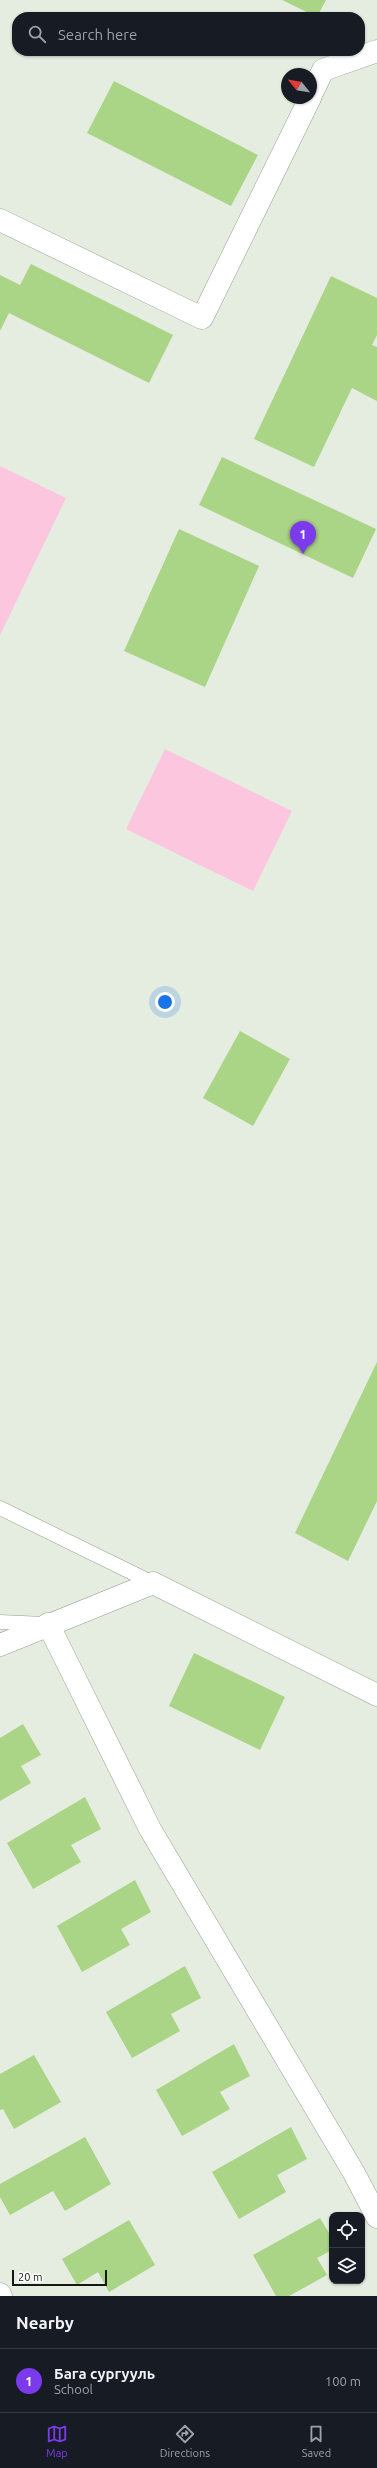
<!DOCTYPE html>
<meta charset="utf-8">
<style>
:root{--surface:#171b24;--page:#20242c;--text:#f1f3f6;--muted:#9ea1a6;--line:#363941;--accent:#7c3aed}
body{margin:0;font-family:Ubuntu,sans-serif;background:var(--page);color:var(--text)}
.controls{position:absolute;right:12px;bottom:12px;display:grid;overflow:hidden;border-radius:8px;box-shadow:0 1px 3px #0004}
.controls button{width:36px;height:36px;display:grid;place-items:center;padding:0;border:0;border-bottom:1px solid var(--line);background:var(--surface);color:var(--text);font:20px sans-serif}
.compass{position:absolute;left:281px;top:68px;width:36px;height:36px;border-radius:50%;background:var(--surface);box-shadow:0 1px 3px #0004;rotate:300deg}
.scale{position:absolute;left:12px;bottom:10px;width:95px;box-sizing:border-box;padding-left:4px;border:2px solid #151713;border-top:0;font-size:11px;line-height:14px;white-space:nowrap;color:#151713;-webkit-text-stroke:3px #fff;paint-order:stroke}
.you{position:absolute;left:165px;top:1002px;width:14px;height:14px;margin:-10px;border:3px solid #fff;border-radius:50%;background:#1a73e8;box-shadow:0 0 0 6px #1a73e833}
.badge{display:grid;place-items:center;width:26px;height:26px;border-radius:50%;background:var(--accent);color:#fff;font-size:13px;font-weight:700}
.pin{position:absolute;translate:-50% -33px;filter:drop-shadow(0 1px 2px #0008)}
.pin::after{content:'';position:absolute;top:21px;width:14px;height:12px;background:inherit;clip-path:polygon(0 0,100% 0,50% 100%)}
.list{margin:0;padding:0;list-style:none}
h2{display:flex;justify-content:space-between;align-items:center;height:52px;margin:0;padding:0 16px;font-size:17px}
h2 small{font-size:13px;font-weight:400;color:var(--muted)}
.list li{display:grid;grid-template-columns:26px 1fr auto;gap:12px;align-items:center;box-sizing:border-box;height:64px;padding:0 16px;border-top:1px solid var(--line)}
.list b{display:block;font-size:15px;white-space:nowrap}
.list p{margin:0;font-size:13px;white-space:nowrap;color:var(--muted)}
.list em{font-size:13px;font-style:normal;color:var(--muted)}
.icon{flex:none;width:22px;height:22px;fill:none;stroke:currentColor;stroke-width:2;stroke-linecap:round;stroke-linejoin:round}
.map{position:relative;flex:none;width:377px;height:2296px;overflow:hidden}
.search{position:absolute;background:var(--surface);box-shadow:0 1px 3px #0004;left:12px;right:12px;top:12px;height:44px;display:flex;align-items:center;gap:10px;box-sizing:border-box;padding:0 14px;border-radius:16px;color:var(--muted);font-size:15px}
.sheet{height:116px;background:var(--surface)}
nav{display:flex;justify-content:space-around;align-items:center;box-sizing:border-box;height:56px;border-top:1px solid var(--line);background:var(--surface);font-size:11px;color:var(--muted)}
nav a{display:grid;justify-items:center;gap:2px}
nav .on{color:var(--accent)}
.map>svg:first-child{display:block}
</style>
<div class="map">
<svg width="377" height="2296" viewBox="0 0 377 2296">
<rect width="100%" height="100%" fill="#e5ede0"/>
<g fill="#fbc6de">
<path d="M0,466L66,498L0,635Z"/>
<path d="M165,749L292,811L253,891L126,829Z"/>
</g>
<g fill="#aad486">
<path d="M282,0H326L317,17Z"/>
<path d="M114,81L258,155L231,206L87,133Z"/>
<path d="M31,264L173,335L149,383L9,313L0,331V275L20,285Z"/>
<path d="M331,276L377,298V335L372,345L377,347V401L352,388L314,467L254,439Z"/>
<path d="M222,457L376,529L353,578L199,505Z"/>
<path d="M179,529L259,566L205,687L124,651Z"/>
<path d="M240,1031L290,1059L253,1126L203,1098Z"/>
<path d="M377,1362V1501L348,1561L295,1533Z"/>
<path d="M194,1653L285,1697L260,1750L169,1706Z"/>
<path d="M23,1724L41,1755L21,1766L31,1783L0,1801V1738Z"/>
<path d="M85,1797L101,1829L71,1845L81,1862L33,1889L7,1843Z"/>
<path d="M135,1880L151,1912L121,1929L130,1945L82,1972L57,1926Z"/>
<path d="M185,1966L201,1998L171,2014L180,2031L132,2058L106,2012Z"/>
<path d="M234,2044L250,2076L220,2092L230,2109L182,2136L156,2090Z"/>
<path d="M34,2055L61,2102L14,2129L3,2109L0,2110V2074Z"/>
<path d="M291,2127L307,2159L277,2175L286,2192L239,2219L212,2172Z"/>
<path d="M85,2137L111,2184L65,2211L53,2191L10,2215L0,2197V2184Z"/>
<path d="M320,2218L332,2238V2250L317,2258L327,2275L289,2296H276L253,2255Z"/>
<path d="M129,2220L155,2265L109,2292L98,2272L77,2285L62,2259Z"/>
</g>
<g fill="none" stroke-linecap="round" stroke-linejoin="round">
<defs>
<g id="service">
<path d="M0,1508L153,1583"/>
<path d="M0,1622L44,1624"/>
</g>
<g id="minor">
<path d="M311,95L323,70L377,51"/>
<path d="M0,220L202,318L310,98"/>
<path d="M48,1624L150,1829L354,2173L377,2217"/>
<path d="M0,1645L153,1583L377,1695"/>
<path d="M0,2294L1,2296"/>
</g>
</defs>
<use href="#service" stroke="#98a093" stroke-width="15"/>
<use href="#minor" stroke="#98a093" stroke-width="23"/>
<use href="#service" stroke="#fff" stroke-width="14"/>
<use href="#minor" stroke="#fff" stroke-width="22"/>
</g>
</svg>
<div class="controls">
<button><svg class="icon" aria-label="locate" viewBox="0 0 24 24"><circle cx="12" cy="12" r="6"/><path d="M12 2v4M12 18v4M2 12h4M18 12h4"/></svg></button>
<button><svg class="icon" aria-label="layers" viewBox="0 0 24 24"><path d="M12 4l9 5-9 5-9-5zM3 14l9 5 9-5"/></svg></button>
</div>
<svg class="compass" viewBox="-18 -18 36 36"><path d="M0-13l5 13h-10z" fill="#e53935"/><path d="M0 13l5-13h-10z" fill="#9ea1a6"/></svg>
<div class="scale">20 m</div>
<div class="you"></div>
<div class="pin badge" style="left:303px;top:554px">1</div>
<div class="search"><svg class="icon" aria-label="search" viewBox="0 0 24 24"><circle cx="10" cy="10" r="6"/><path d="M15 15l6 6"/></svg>Search here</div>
</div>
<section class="sheet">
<h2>Nearby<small></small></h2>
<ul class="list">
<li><span class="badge">1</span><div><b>Бага сургууль</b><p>School</p></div><em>100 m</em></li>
</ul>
</section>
<nav>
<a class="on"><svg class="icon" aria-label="map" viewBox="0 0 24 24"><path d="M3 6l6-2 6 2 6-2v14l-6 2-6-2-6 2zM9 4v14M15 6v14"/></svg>Map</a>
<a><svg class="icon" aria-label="directions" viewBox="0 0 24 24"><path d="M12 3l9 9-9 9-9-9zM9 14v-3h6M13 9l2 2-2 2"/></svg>Directions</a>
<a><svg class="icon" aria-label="saved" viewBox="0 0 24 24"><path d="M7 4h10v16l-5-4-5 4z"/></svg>Saved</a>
</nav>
